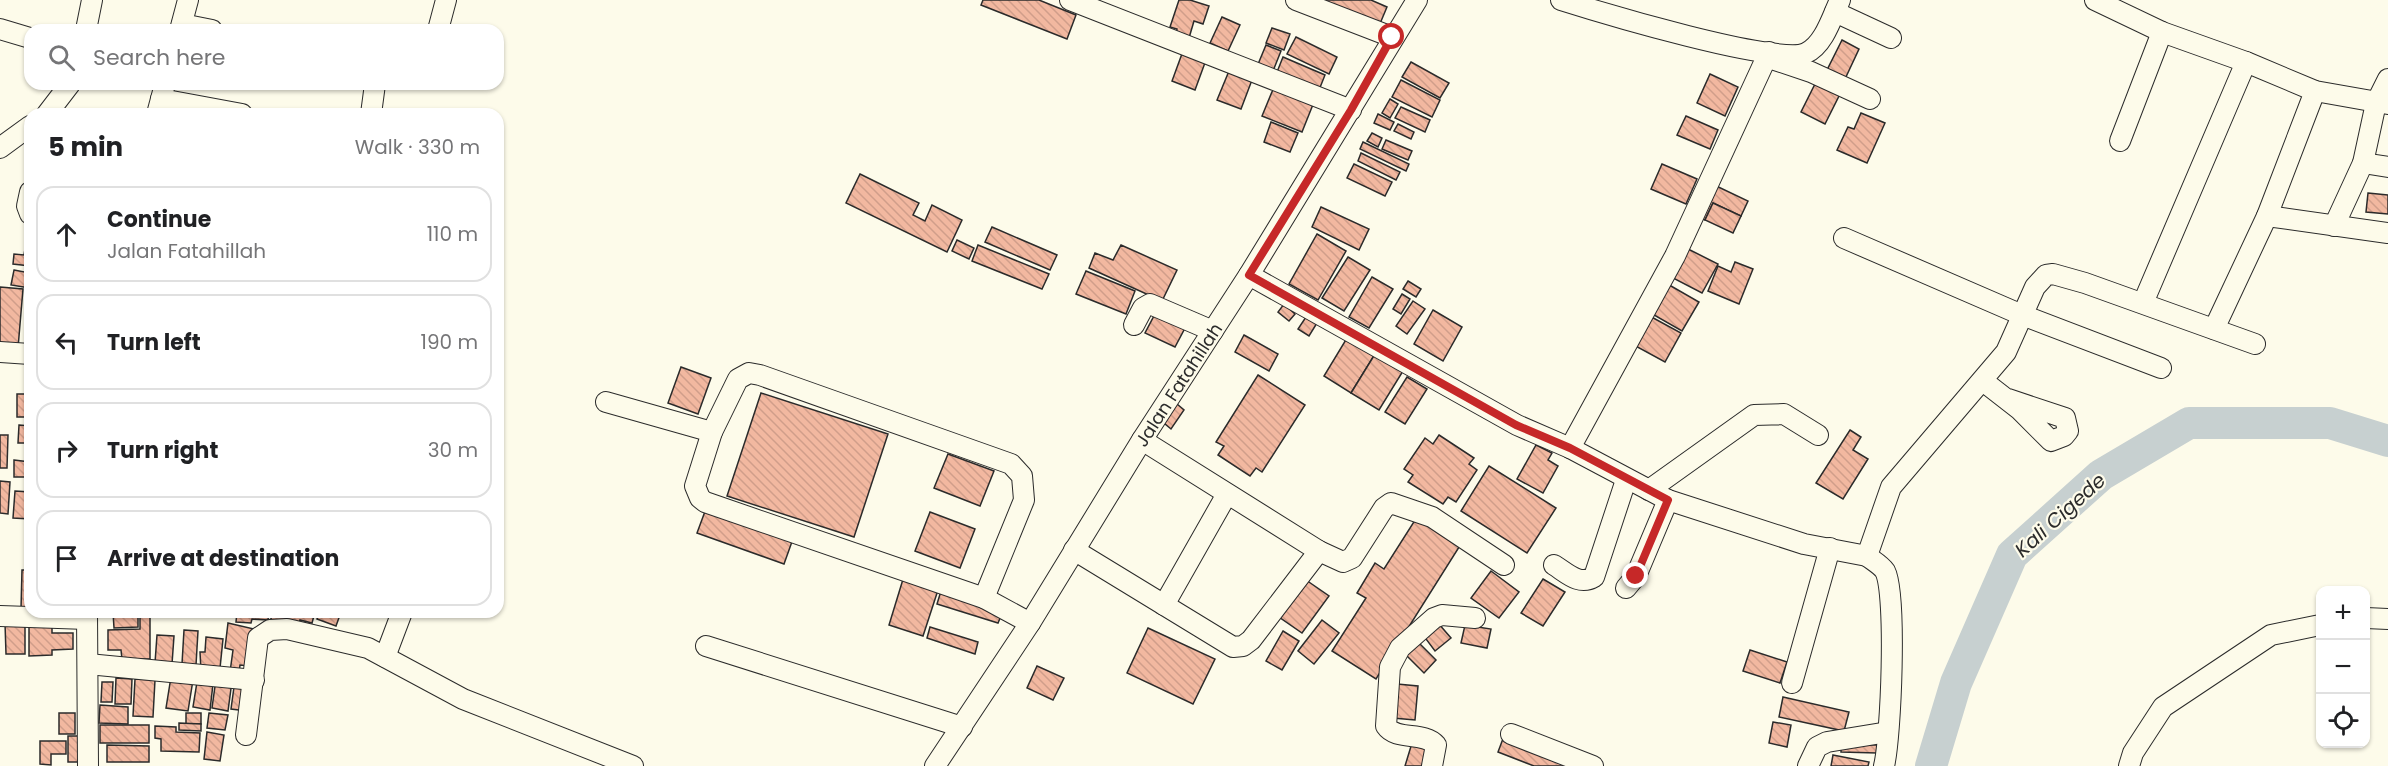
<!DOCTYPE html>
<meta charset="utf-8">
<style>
:root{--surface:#fff;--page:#f2f2f2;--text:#202124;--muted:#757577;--line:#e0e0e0}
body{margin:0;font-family:Poppins,sans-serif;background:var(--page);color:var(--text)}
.controls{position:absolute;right:18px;bottom:18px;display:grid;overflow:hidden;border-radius:12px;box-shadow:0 2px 4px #0004}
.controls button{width:54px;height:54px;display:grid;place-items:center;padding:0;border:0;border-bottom:2px solid var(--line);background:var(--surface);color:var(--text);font:30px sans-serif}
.stop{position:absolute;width:18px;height:18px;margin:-14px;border:4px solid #c62828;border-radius:50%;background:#fff}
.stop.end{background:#c62828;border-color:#fff;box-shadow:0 2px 6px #0008}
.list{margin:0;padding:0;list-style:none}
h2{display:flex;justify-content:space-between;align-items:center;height:78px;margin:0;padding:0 24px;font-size:26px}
h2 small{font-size:20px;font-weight:400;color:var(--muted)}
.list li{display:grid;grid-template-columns:39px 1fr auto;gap:18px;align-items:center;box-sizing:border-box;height:96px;margin:0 12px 12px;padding:0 12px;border:2px solid var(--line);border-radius:18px}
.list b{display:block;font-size:22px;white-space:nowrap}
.list p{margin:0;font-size:20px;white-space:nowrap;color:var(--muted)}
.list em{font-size:20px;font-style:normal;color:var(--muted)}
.icon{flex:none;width:33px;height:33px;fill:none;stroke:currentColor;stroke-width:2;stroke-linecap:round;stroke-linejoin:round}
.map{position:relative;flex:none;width:2388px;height:766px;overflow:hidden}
.search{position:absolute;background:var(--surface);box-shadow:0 2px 4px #0004;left:24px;top:24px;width:480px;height:66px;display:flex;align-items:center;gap:15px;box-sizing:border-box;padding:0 21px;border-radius:18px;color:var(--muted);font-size:22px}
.panel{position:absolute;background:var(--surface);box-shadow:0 2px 4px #0004;left:24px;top:108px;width:480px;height:510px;border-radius:18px}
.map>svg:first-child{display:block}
</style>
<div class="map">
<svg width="2388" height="766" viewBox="0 0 2388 766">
<defs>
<pattern id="building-back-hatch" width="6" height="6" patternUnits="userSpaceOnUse" patternTransform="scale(1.5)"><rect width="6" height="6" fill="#f2b8a0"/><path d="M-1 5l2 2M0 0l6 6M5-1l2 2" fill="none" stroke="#d09e8a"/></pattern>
</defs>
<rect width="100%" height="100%" fill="#fdfbea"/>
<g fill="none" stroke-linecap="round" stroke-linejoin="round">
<path stroke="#c7d0d0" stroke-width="32" d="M1931,766L1956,683L2012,555L2101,475L2189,423H2330L2388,441"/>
</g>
<g fill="url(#building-back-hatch)" stroke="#2b2b2b" stroke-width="1.5">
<path d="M983,0H1039L1076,15L1067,39L981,5Z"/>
<path d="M1179,0H1190L1209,6L1203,24L1194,21L1189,38L1176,34L1177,29L1170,27Z"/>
<path d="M1319,0H1371L1387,7L1379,26Z"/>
<path d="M1222,17L1240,25L1228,51L1210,43Z"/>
<path d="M1272,28L1290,34L1284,50L1266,43Z"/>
<path d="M1296,37L1337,57L1329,74L1287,54Z"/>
<path d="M1842,40L1859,49L1845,79L1827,70Z"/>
<path d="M1266,45L1281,51L1271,76L1256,69Z"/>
<path d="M1183,51L1206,60L1195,90L1172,81Z"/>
<path d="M1283,57L1325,75L1319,90L1277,72Z"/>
<path d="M1411,62L1449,83L1440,98L1402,77Z"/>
<path d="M1229,71L1252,80L1241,109L1217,100Z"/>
<path d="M1710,74L1738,87L1725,116L1697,103Z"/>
<path d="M1818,78L1842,90L1825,124L1801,112Z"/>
<path d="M1401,80L1440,100L1432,117L1392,97Z"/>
<path d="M1274,87L1314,102L1302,132L1262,116Z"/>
<path d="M1390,99L1398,104L1390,118L1382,113Z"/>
<path d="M1401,107L1430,120L1425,132L1395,118Z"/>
<path d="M1861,113L1885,123L1867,163L1837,150L1848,127L1854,129Z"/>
<path d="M1378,114L1394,122L1390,130L1374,123Z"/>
<path d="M1686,116L1718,130L1710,149L1677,135Z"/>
<path d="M1271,122L1298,133L1290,152L1264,142Z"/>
<path d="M1398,124L1414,132L1411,139L1394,131Z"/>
<path d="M1372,133L1382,138L1378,147L1367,141Z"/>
<path d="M1386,140L1412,151L1408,160L1382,149Z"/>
<path d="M1363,142L1409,164L1406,171L1360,149Z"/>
<path d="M1361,153L1400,172L1396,180L1358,161Z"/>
<path d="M1354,164L1392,182L1385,196L1347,178Z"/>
<path d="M1662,164L1697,179L1686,204L1651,189Z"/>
<path d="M860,174L919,203L913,215L925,221L932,205L962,220L947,252L846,203Z"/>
<path d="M1710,183L1748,201L1741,216L1713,203L1705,220L1694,215Z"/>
<path d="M2368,193L2388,195V214L2366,212Z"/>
<path d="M1713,203L1741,216L1733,233L1705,220Z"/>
<path d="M1321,207L1369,229L1359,250L1312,227Z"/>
<path d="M992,227L1057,255L1050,270L985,242Z"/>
<path d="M1317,234L1346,251L1318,300L1289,284Z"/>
<path d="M27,237L30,238V266L13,264L14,254L24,255Z"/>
<path d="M957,240L974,248L969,259L952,251Z"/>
<path d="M978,245L1049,274L1042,289L972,261Z"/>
<path d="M1121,245L1177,270L1162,301L1089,268L1095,253L1113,260Z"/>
<path d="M1688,249L1718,264L1702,293L1673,278Z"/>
<path d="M1348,257L1370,270L1344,311L1322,298Z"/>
<path d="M1735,262L1753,269L1739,304L1708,291L1718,266L1731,272Z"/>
<path d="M14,270L30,273V288L11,285Z"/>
<path d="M1086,271L1135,291L1126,314L1076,294Z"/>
<path d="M1372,277L1393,289L1369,328L1349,317Z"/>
<path d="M1408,281L1421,289L1416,297L1403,289Z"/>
<path d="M1664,282L1699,302L1682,331L1647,311Z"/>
<path d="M0,287L23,289L18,348L0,347Z"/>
<path d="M1402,294L1410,299L1401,314L1393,309Z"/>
<path d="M1413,301L1425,309L1407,334L1396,326Z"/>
<path d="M1284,304L1295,314L1289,321L1278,312Z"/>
<path d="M1433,310L1462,327L1443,361L1414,344Z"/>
<path d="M1155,314L1185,328L1175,347L1145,333Z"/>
<path d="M1646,314L1681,333L1665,362L1630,343Z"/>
<path d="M1306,317L1317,323L1309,336L1298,329Z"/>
<path d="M1244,335L1278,354L1269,371L1235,352Z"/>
<path d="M1347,338L1375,354L1351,393L1324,376Z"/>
<path d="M1375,354L1403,371L1379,410L1351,393Z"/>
<path d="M681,367L711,378L698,414L668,403Z"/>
<path d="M1258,375L1305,405L1262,472L1256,468L1250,476L1218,455L1224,446L1216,442Z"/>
<path d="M1407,377L1427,389L1405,424L1385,412Z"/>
<path d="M761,393L888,434L854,537L727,496Z"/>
<rect x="17" y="394" width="13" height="23"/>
<path d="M1177,404L1184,410L1171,429L1164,423Z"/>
<path d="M19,425L30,426V443H18Z"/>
<path d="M1850,430L1861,437L1853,450L1868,459L1843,499L1816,483Z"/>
<path d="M0,435H8L7,468H0Z"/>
<path d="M1439,435L1474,458L1469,464L1477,470L1456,502L1448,497L1443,504L1408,482L1413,475L1404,469L1425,438L1433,444Z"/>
<path d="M1536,445L1552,453L1548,460L1558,466L1543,493L1517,479Z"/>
<path d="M948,454L994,471L980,506L934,488Z"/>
<path d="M14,460L30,462V472H26V477H14Z"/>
<path d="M1489,466L1556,508L1527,553L1461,511Z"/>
<path d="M0,481L10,482L8,514L0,513Z"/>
<path d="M15,491L30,492V519L13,518Z"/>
<path d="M707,506L794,536L784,564L697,533Z"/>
<path d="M930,512L975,529L960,568L915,551Z"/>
<path d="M1417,517L1461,544L1376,679L1332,651L1366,598L1357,593L1375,563L1384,569Z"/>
<path d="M22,570H30V612L21,609Z"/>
<path d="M1491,571L1519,592L1499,618L1471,598Z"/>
<path d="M904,576L939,587L923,636L889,625Z"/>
<path d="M1543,579L1565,592L1543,626L1521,613Z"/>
<path d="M1306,580L1329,596L1302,633L1279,617Z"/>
<path d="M941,591L1003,611L998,623L937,604Z"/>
<path d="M113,612H138V627L114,628Z"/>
<path d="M237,612H269L268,620L252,619L251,623L236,622Z"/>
<path d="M273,612H315L312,623L300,620L297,629L270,622Z"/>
<path d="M319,612H341L336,626L317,619Z"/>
<path d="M140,614H150V659H122L121,650H108V630L140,629Z"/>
<path d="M1322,620L1339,633L1314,664L1298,651Z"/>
<path d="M5,623H25V654H6Z"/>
<path d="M228,623L254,629L249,666L240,665L239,673L230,672L233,650L225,648Z"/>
<path d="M1438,623L1451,638L1435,651L1423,635Z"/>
<path d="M52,624V633H73V649L52,650V655L29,656V625Z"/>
<path d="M1465,625L1491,629L1487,648L1461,643Z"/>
<path d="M930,627L978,642L975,654L927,638Z"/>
<path d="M1148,628L1215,659L1193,704L1127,673Z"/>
<path d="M184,630L198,631L196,665L182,664Z"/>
<path d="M1283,631L1299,641L1282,670L1266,661Z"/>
<path d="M157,635L174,636L172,664L155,663Z"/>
<path d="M206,637L223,639L220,668L201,671L200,652H205Z"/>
<path d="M1417,641L1436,660L1424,673L1405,654Z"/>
<path d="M1750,650L1787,662L1780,683L1743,671Z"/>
<path d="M1037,666L1064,678L1053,700L1027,688Z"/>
<path d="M171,677L193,680L188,711L166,708Z"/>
<path d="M116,678L132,679L131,704H115Z"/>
<path d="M135,679L155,680L153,717L133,716Z"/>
<path d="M216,679L232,681L228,711L212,708Z"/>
<path d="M102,682H113L112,702H101Z"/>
<path d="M197,682L213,684L210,710L193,707Z"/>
<path d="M1397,684L1418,686L1415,720L1393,718Z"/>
<path d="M234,687L250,689L247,711L231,709Z"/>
<path d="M1783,697L1849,712L1844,731L1779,717Z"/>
<path d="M100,705L128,707V724L99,723Z"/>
<rect x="59" y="713" width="16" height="21"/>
<rect x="186" y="713" width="15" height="11"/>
<path d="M209,713L228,715L225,730L207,728Z"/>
<path d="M1773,722L1791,725L1787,747L1769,743Z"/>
<path d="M179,723L201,724V731L179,730Z"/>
<rect x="100" y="725" width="49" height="18"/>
<path d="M155,726L176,727V732L200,733L199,752L161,751V739L155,738Z"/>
<path d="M207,732L224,735L220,761L204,759Z"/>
<rect x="68" y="736" width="17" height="26"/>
<path d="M1504,736L1573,766H1534L1498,752Z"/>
<path d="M40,741H66V754H51V765L40,764Z"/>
<path d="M1412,743L1432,749L1427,766H1405Z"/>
<path d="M1841,744L1877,745V753L1841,752Z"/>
<path d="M107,745L149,746V762H107Z"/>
<path d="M1833,755L1869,762L1868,766H1831Z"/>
</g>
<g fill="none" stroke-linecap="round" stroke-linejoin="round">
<defs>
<g id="minor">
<path d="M1070,0L1351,110"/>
<path d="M1296,0L1392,37"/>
<path d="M1561,0C1599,12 1778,66 1806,53C1824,45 1832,17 1840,0"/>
<path d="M2095,0L2162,32L2246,62L2315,91L2388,104"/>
<path d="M1835,12L1891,38"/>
<path d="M182,24L212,30"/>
<path d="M0,29L30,38"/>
<path d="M86,30L92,0"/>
<path d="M180,30L188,0"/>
<path d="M438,30L446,0"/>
<path d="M1775,60L1811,72L1870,99"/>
<path d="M161,99L242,114"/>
<path d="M47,114L70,84"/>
<path d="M157,114L165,84"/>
<path d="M371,114L375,84"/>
<path d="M2120,141L2162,32"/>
<path d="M0,148L30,126"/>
<path d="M2363,163L2388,167"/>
<path d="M30,192L27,206L30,214"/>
<path d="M2267,216L2388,233"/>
<path d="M2334,226L2363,163L2376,103L2388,79"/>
<path d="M1844,238L2022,315L2161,368"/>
<path d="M1249,275L1517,425L1570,448L1668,500L1804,544L1867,556L1891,487L2006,352L2035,287L2046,275L2053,274L2085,283L2255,344"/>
<path d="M2143,303L2246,62"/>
<path d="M1134,325L1143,308L1150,304L1213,331"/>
<path d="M2214,329L2267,216L2315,91"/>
<path d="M0,352L30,354"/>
<path d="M1983,381L2019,409L2051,441L2064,436L2068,431L2065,418L2008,399"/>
<path d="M606,402L712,432L695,486L700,498L705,502L984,598L1030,623"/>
<path d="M712,432L738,379L749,373L760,375L1011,464L1022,476L1024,500L984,598"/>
<path d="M1142,440L1319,551L1343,562L1352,558L1384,508L1391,503L1432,517L1504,565"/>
<path d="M1570,448L1675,256L1769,52"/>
<path d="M1649,490L1754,415L1784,414L1818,435"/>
<path d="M1074,550L1233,647L1243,646L1251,640L1319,551"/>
<path d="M1867,556C1872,560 1881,565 1885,571C1897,594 1891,738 1884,766"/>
<path d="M1554,565C1567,573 1579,586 1594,577L1626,480"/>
<path d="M1626,588L1636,576L1668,500"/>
<path d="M1164,605L1227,494"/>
<path d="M87,612L88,766"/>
<path d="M0,616L87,619"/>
<path d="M2366,618L2388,619"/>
<path d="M706,646L962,727"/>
<path d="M385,657L402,612"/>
<path d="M88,664L254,680"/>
<path d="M1792,683L1830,548"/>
<path d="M1511,734L1593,766"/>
<path d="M246,735L258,638L270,630L287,629L368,648L463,699L633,766"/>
<path d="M935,766L1030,623L1142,440L1249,275L1417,0"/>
<path d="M1432,766L1436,745C1424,731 1396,741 1386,726L1390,667L1400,648L1434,618L1442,615L1475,618"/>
<path d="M1808,766L1817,747L1827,742L1888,732"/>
<path d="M2129,766L2133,753L2163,707L2271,635L2320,625"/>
</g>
</defs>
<use href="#minor" stroke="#2b2b2b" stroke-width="22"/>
<use href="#minor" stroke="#fdfbea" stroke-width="20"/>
</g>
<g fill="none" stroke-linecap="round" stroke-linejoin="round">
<path stroke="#c62828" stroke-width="8" d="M1392,37L1351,110L1249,275L1516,425L1570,448L1668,500L1636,576"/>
</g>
<g text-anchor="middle" stroke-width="4.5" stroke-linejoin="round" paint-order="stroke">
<g font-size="18" fill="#2b2b2b" stroke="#fdfbea">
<text transform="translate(1179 385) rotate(-57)" y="6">Jalan Fatahillah</text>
</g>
<g font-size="20" font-style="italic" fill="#2b2b2b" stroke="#fdfbea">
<text transform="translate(2060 515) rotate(-42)" y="7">Kali Cigede</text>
</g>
</g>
</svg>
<div class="controls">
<button>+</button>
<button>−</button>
<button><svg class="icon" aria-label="locate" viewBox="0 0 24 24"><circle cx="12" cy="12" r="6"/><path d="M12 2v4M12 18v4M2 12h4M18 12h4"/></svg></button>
</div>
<div class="stop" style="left:1392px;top:37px"></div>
<div class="stop end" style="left:1636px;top:576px"></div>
<div class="search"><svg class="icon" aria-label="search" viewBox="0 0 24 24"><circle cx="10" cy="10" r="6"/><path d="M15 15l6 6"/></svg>Search here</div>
<section class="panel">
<h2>5 min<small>Walk · 330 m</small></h2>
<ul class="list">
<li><svg class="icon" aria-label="ahead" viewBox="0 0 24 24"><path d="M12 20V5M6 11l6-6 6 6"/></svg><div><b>Continue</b><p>Jalan Fatahillah</p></div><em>110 m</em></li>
<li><svg class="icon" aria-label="left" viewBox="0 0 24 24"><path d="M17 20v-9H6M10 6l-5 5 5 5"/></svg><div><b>Turn left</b></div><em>190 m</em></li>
<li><svg class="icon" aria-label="right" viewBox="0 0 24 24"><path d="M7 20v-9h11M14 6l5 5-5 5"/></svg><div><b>Turn right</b></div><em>30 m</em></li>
<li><svg class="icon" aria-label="arrive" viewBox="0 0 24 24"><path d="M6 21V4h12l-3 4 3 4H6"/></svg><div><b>Arrive at destination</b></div></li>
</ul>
</section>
</div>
